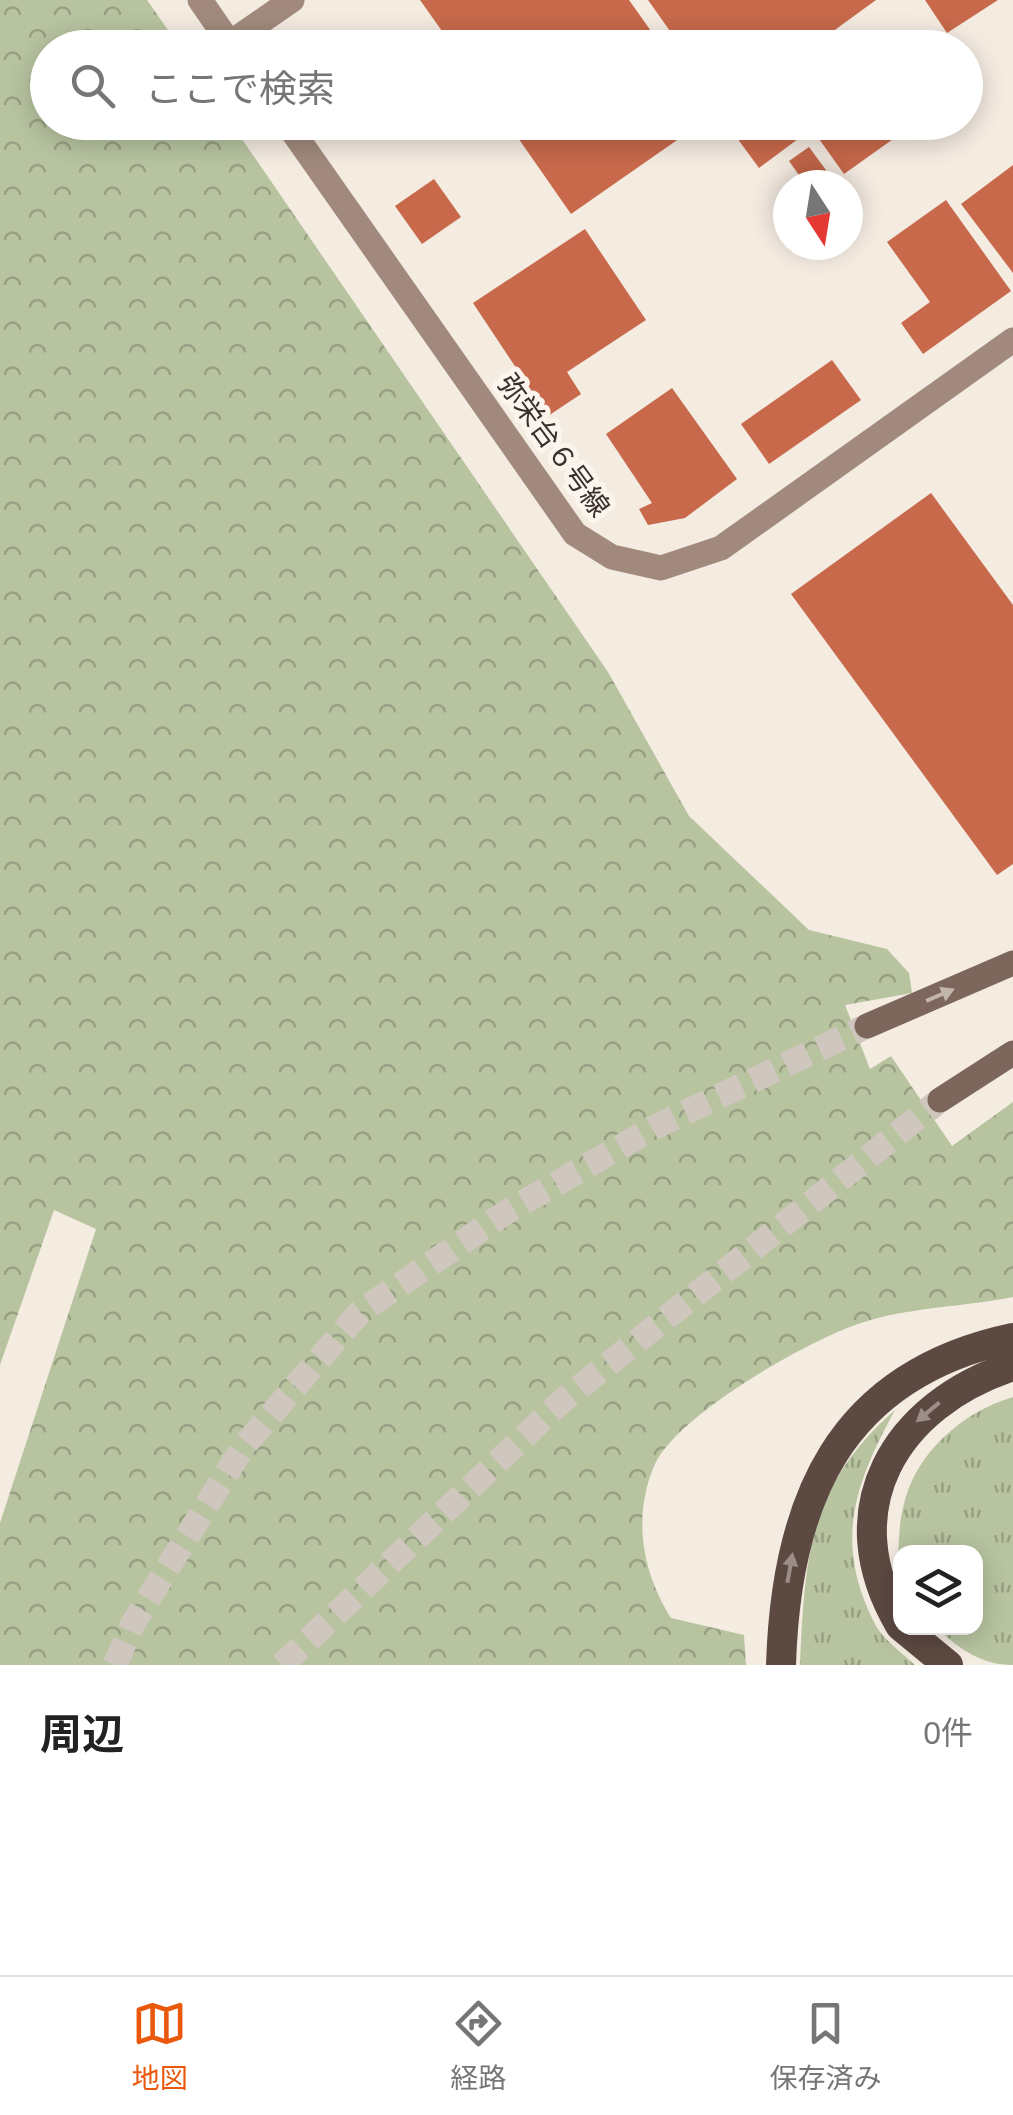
<!DOCTYPE html>
<html lang="ja">
<meta charset="utf-8">
<style>
:root{--surface:#fff;--page:#f2f2f2;--text:#222;--muted:#767676;--line:#e0e0e0;--accent:#ea580c}
body{margin:0;font-family:Helvetica,"Noto Sans JP",sans-serif;background:var(--page);color:var(--text)}
.controls{position:absolute;right:30px;bottom:30px;display:grid;overflow:hidden;border-radius:20px;box-shadow:0 5px 25px #0003}
.controls button{width:90px;height:90px;display:grid;place-items:center;padding:0;border:0;border-bottom:2px solid var(--line);background:var(--surface);color:var(--text);font:50px sans-serif}
.compass{position:absolute;left:773px;top:170px;width:90px;height:90px;border-radius:50%;background:var(--surface);box-shadow:0 5px 25px #0003;rotate:168deg}
.list{margin:0;padding:0;list-style:none}
h2{display:flex;justify-content:space-between;align-items:center;height:130px;margin:0;padding:0 40px;font-size:42px}
h2 small{font-size:32px;font-weight:400;color:var(--muted)}
.icon{flex:none;width:55px;height:55px;fill:none;stroke:currentColor;stroke-width:2;stroke-linecap:round;stroke-linejoin:round}
.map{position:relative;flex:none;width:1013px;height:1665px;overflow:hidden}
.search{position:absolute;background:var(--surface);box-shadow:0 5px 25px #0003;left:30px;right:30px;top:30px;height:110px;display:flex;align-items:center;gap:25px;box-sizing:border-box;padding:0 35px;border-radius:55px;color:var(--muted);font-size:38px}
.sheet{height:310px;background:var(--surface)}
nav{display:flex;justify-content:space-around;align-items:center;box-sizing:border-box;height:140px;border-top:2px solid var(--line);background:var(--surface);font-size:28px;color:var(--muted)}
nav a{display:grid;justify-items:center;gap:5px}
nav .on{color:var(--accent)}
.map>svg:first-child{display:block}
</style>
<div class="map">
<svg width="1013" height="1665" viewBox="0 0 1013 1665">
<defs>
<pattern id="grass-tufts" width="24" height="20" patternUnits="userSpaceOnUse" patternTransform="scale(2.5)"><rect width="24" height="20" fill="#b8c4a0"/><path d="M3 7l-1-3M5 7V3M7 7l1-3M15 17l-1-3M17 17v-4M19 17l1-3" fill="none" stroke="#97a083"/></pattern>
<pattern id="forest-crowns" width="20" height="18" patternUnits="userSpaceOnUse" patternTransform="scale(2.5)"><rect width="20" height="18" fill="#b8c4a0"/><path d="M2 6a3 3 0 1 1 6 0M12 15a3 3 0 1 1 6 0" fill="none" stroke="#97a083"/></pattern>
</defs>
<rect width="100%" height="100%" fill="#f4ebe1"/>
<g fill="url(#grass-tufts)">
<path d="M1013,1397V1665C982,1665 959,1649 937,1628H976V1552H900V1578L897,1571C899,1550 898,1528 903,1508C914,1454 962,1412 1013,1397Z"/>
<path d="M895,1410C854,1485 833,1544 876,1626C884,1640 902,1653 915,1665H800C805,1557 808,1486 895,1410Z"/>
</g>
<path fill="url(#forest-crowns)" d="M0,0H147L180,47L48,48V122L231,123L608,672L689,816L809,930L887,949L909,973L912,993L845,1005L870,1069L891,1056L952,1146L1013,1102V1297C964,1307 908,1307 861,1323C810,1339 677,1415 655,1464C632,1516 642,1572 671,1618L744,1635L746,1665H0V1523L96,1229L54,1210L0,1365Z"/>
<g fill="#c8694b">
<path d="M420,0H629L663,48H454Z"/>
<path d="M648,0H876L810,48H682Z"/>
<path d="M925,0H998L947,33Z"/>
<path d="M872,30L884,48H847Z"/>
<path d="M507,122H703L571,214Z"/>
<path d="M735,122H792L802,136L759,168L729,127Z"/>
<path d="M807,122H917L844,174Z"/>
<path d="M809,147L837,185H806L789,161Z"/>
<path d="M1013,165V273L961,204Z"/>
<path d="M434,179L461,217L422,244L395,206Z"/>
<path d="M946,200L1011,291L923,354L901,323L930,302L887,242Z"/>
<path d="M585,229L646,320L567,372L581,394L548,416L473,303Z"/>
<path d="M832,360L861,400L769,464L741,424Z"/>
<path d="M672,388L737,479L685,518L648,525L639,509L652,503L606,434Z"/>
<path d="M931,493L1013,605V864L997,875L791,594Z"/>
</g>
<g fill="none" stroke-linecap="round" stroke-linejoin="round">
<g stroke="#cfc6bd" stroke-width="25" stroke-dasharray="25 12" stroke-linecap="butt">
<path d="M115,1665L132,1625L243,1447L360,1312L505,1213L653,1128L867,1026"/>
<path d="M282,1665L562,1401L940,1100"/>
</g>
<g stroke="#a18a7d" stroke-width="25">
<path d="M200,0L233,48"/>
<path d="M230,43L292,0"/>
<path d="M286,122L575,534L612,557L661,568L721,548L1013,340"/>
</g>
<g stroke="#7d675c" stroke-width="25">
<path d="M867,1026L1013,963"/>
<path d="M940,1100L1013,1053"/>
</g>
<g stroke="#5c4a42" stroke-width="30">
<path d="M900,1625C832,1510 894,1405 1013,1366"/>
<path d="M903,1628L948,1665"/>
<path d="M781,1665C786,1502 838,1375 1013,1338"/>
</g>
</g>
<defs><path id="oneway-solid" d="M-6-.8H1V-3.2L6.5 0L1 3.2V.8H-6Z" transform="scale(2.5)"/></defs>
<use fill="#c2b5ac" href="#oneway-solid" transform="translate(940 995) rotate(-23)"/>
<g fill="#9c8e87">
<use href="#oneway-solid" transform="translate(928 1412) rotate(140)"/>
<use href="#oneway-solid" transform="translate(790 1568) rotate(-80)"/>
</g>
<g text-anchor="middle" stroke-width="10" stroke-linejoin="round" paint-order="stroke">
<g font-size="28" fill="#3b302b" stroke="#fbf5ee">
<text transform="translate(554 445) rotate(54)" y="10">弥栄台６号線</text>
</g>
</g>
</svg>
<div class="controls">
<button><svg class="icon" aria-label="layers" viewBox="0 0 24 24"><path d="M12 4l9 5-9 5-9-5zM3 14l9 5 9-5"/></svg></button>
</div>
<svg class="compass" viewBox="-18 -18 36 36"><path d="M0-13l5 13h-10z" fill="#e53935"/><path d="M0 13l5-13h-10z" fill="#767676"/></svg>
<div class="search"><svg class="icon" aria-label="search" viewBox="0 0 24 24"><circle cx="10" cy="10" r="6"/><path d="M15 15l6 6"/></svg>ここで検索</div>
</div>
<section class="sheet">
<h2>周辺<small>0件</small></h2>
<ul class="list">
</ul>
</section>
<nav>
<a class="on"><svg class="icon" aria-label="map" viewBox="0 0 24 24"><path d="M3 6l6-2 6 2 6-2v14l-6 2-6-2-6 2zM9 4v14M15 6v14"/></svg>地図</a>
<a><svg class="icon" aria-label="directions" viewBox="0 0 24 24"><path d="M12 3l9 9-9 9-9-9zM9 14v-3h6M13 9l2 2-2 2"/></svg>経路</a>
<a><svg class="icon" aria-label="saved" viewBox="0 0 24 24"><path d="M7 4h10v16l-5-4-5 4z"/></svg>保存済み</a>
</nav>
